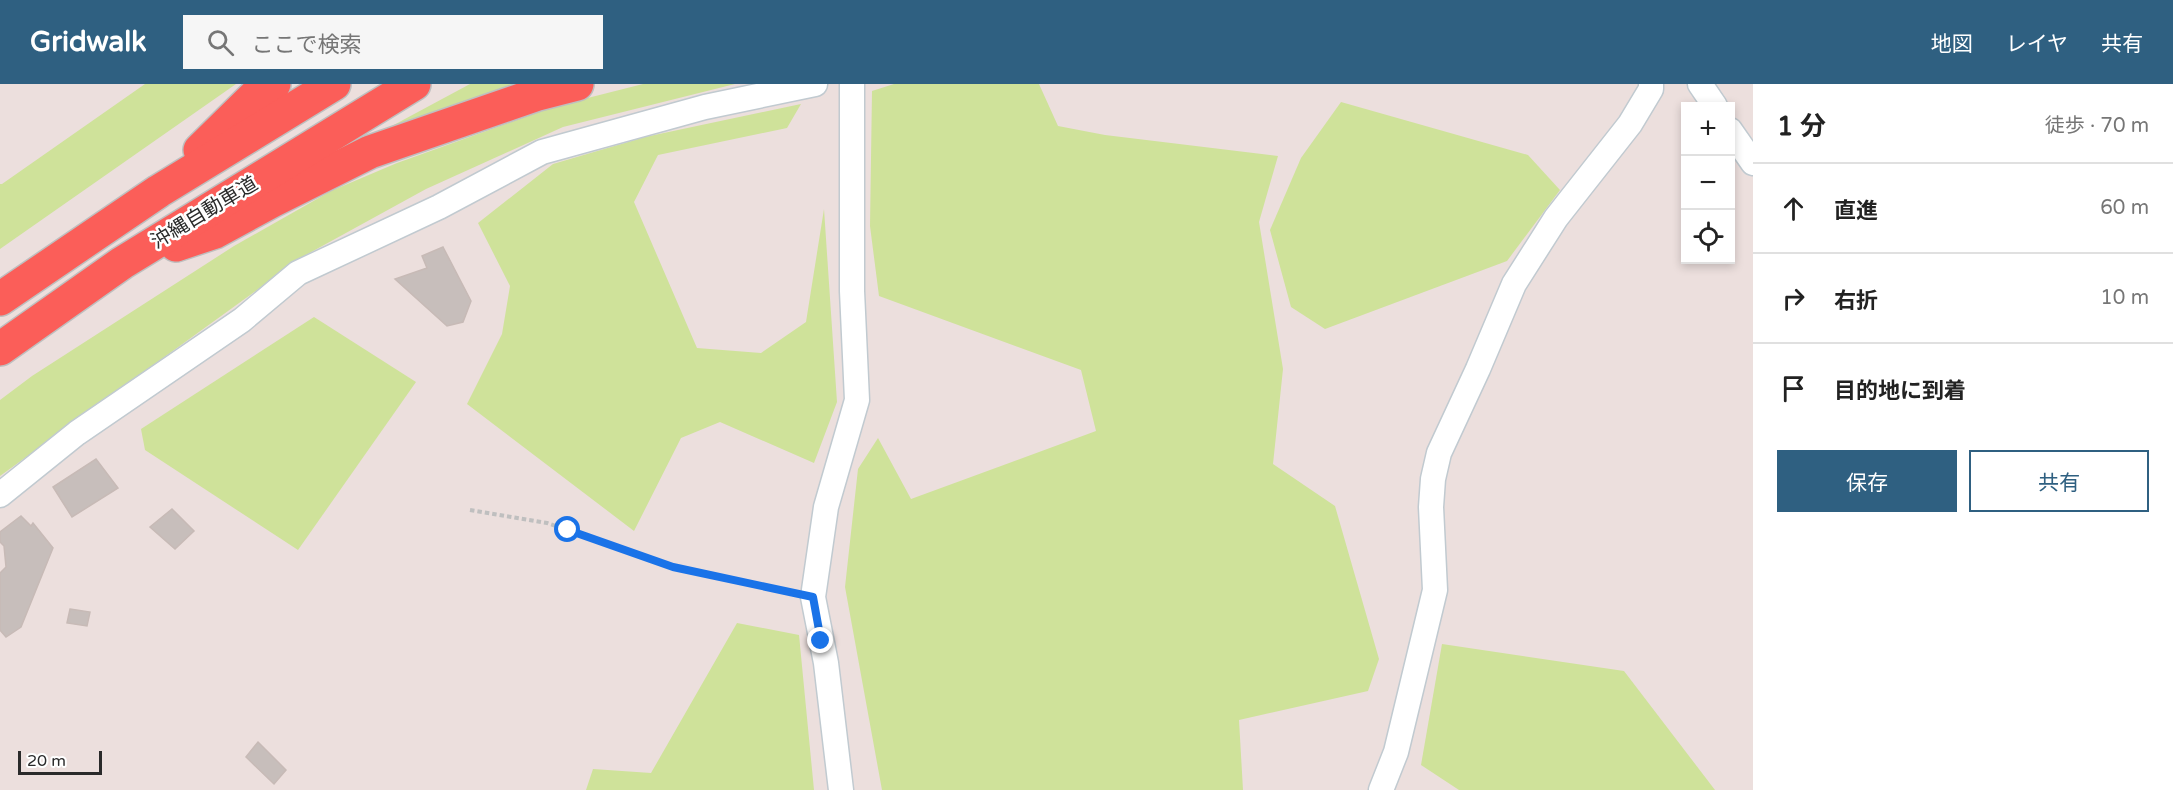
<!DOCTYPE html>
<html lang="ja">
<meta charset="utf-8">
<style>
:root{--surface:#fff;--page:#f6f6f6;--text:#222;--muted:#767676;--line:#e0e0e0;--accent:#2f6081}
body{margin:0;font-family:"Varela Round","Noto Sans JP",sans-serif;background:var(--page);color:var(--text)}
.controls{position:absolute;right:18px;top:18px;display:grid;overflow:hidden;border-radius:0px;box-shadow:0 3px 9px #0003}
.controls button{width:54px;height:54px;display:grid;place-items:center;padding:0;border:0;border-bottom:2px solid var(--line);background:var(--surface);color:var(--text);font:30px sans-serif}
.scale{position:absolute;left:18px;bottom:15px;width:84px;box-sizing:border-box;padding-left:6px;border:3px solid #2a2a2a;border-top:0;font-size:16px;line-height:21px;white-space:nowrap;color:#2a2a2a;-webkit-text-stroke:4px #fff;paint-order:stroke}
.stop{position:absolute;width:18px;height:18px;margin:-14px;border:4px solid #1a73e8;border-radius:50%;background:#fff}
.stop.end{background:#1a73e8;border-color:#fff;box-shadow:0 2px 6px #0008}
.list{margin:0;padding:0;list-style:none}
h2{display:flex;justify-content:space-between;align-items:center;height:78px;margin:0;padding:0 24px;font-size:26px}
h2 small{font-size:20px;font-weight:400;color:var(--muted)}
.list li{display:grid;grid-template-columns:39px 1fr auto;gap:18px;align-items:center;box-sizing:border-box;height:90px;padding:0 24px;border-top:2px solid var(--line)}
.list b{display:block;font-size:22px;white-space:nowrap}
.list em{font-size:20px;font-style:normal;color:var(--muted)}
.actions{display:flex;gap:12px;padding:18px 24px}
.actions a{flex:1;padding:14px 0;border:2px solid var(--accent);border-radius:0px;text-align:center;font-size:21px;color:var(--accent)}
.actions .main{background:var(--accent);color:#fff}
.icon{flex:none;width:33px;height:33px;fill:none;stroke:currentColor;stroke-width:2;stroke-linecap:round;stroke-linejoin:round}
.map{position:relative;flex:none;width:1753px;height:706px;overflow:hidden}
header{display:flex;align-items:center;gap:36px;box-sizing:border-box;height:84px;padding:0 30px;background:var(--accent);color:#fff}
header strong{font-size:28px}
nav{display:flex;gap:33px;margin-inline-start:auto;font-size:21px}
.search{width:420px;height:54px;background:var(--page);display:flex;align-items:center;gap:15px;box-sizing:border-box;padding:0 21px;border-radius:0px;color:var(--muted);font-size:22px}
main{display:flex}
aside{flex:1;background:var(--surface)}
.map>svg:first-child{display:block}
</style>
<header>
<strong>Gridwalk</strong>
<div class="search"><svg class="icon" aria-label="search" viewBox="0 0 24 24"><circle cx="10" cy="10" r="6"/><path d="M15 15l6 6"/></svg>ここで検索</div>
<nav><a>地図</a><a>レイヤ</a><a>共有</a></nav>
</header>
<main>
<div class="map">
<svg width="1753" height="706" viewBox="0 0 1753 706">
<rect width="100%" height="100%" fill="#ecdfdd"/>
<g fill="#cfe29a">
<path d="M145,0H236L0,165V100H2Z"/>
<path d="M470,0H522L394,50L390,43Z"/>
<path d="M643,0H735L563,43L426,105L304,172L0,392V316L32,292L234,162L331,107L397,79L556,22Z"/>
<path d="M894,0H1039L1058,42L1105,51L1278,72L1259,138L1283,285L1273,380L1335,422L1379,575L1368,607L1239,636L1243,706H882L845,503L858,385L878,354L911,415L1096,347L1081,286L879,212L870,142L872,7Z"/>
<path d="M1341,18L1528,71L1560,106L1507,177L1325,245L1291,223L1270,146L1301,74Z"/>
<path d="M801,20L787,44L658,71L634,118L697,264L761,269L806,238L824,125L837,318L814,379L720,338L681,354L634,447L467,320L502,250L510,202L478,139L553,80L645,53Z"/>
<path d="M314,233L416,298L298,466L145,366L141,345Z"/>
<path d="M737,539L799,551L814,706H586L593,685L651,689Z"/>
<path d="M1442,560L1624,587L1715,706H1459L1421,681Z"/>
</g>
<g fill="#c7bebb" stroke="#c7bab6" stroke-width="1.5">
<path d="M443,163L471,217L463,238L447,242L395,195L427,184L422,172Z"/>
<path d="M96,375L118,404L72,433L53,403Z"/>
<path d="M172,425L194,447L175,465L150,443Z"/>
<path d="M21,432L31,442L33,439L53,464L21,543L6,553L0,546V489L6,483L4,462L0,458V448Z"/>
<path d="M70,525L90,528L87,542L67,539Z"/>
<path d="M258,658L286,686L274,700L246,673Z"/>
</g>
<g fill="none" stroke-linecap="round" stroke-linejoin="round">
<defs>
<g id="street">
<path d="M1700,0L1715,22"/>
<path d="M1730,46L1753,79"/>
<path d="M0,411L77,349L242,236L298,189L439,123L542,68L705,23L815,0"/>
<path d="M841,706L826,579L813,513L826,423L857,316L852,207V0"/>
<path d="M1381,706L1396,668L1435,506L1431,423L1433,395L1439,369L1478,285L1514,200L1556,134L1630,40L1651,5V0"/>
</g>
<g id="highway">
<path d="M200,66L256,11L274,0"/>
<path d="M176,161L215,148L272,117L370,68L538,10L577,0"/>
<path d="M0,215L159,107L334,0"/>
<path d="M0,265L122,179L414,0"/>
</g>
</defs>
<use href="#street" stroke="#c1cad0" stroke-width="27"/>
<use href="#highway" stroke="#bfbfbf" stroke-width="36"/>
<path stroke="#bfbfbf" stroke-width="4" stroke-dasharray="4.5 3" stroke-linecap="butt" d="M470,426L547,439L673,483L789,507"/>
<use href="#street" stroke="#fff" stroke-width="24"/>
<use href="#highway" stroke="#fb5e59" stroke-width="33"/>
</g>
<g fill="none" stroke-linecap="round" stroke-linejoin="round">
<path stroke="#1a73e8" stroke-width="8" d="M568,446L673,483L813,513L821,557"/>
</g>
<g text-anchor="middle" stroke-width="5" stroke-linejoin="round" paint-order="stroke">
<g font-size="20" fill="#2a2a2a" stroke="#fff">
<text transform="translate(204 128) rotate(-31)" y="7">沖縄自動車道</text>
</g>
</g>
</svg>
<div class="controls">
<button>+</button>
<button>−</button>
<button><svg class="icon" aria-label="locate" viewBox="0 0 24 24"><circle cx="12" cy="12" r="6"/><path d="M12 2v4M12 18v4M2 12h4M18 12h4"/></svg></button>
</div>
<div class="scale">20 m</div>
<div class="stop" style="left:568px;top:446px"></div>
<div class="stop end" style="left:821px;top:557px"></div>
</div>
<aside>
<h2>1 分<small>徒歩 · 70 m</small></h2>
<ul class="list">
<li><svg class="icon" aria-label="ahead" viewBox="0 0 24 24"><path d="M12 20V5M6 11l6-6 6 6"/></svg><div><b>直進</b></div><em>60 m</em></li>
<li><svg class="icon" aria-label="right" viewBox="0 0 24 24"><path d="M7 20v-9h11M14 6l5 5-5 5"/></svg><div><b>右折</b></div><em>10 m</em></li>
<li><svg class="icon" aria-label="arrive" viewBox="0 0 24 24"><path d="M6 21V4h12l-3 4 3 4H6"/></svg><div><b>目的地に到着</b></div></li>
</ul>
<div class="actions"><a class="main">保存</a><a>共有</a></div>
</aside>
</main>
